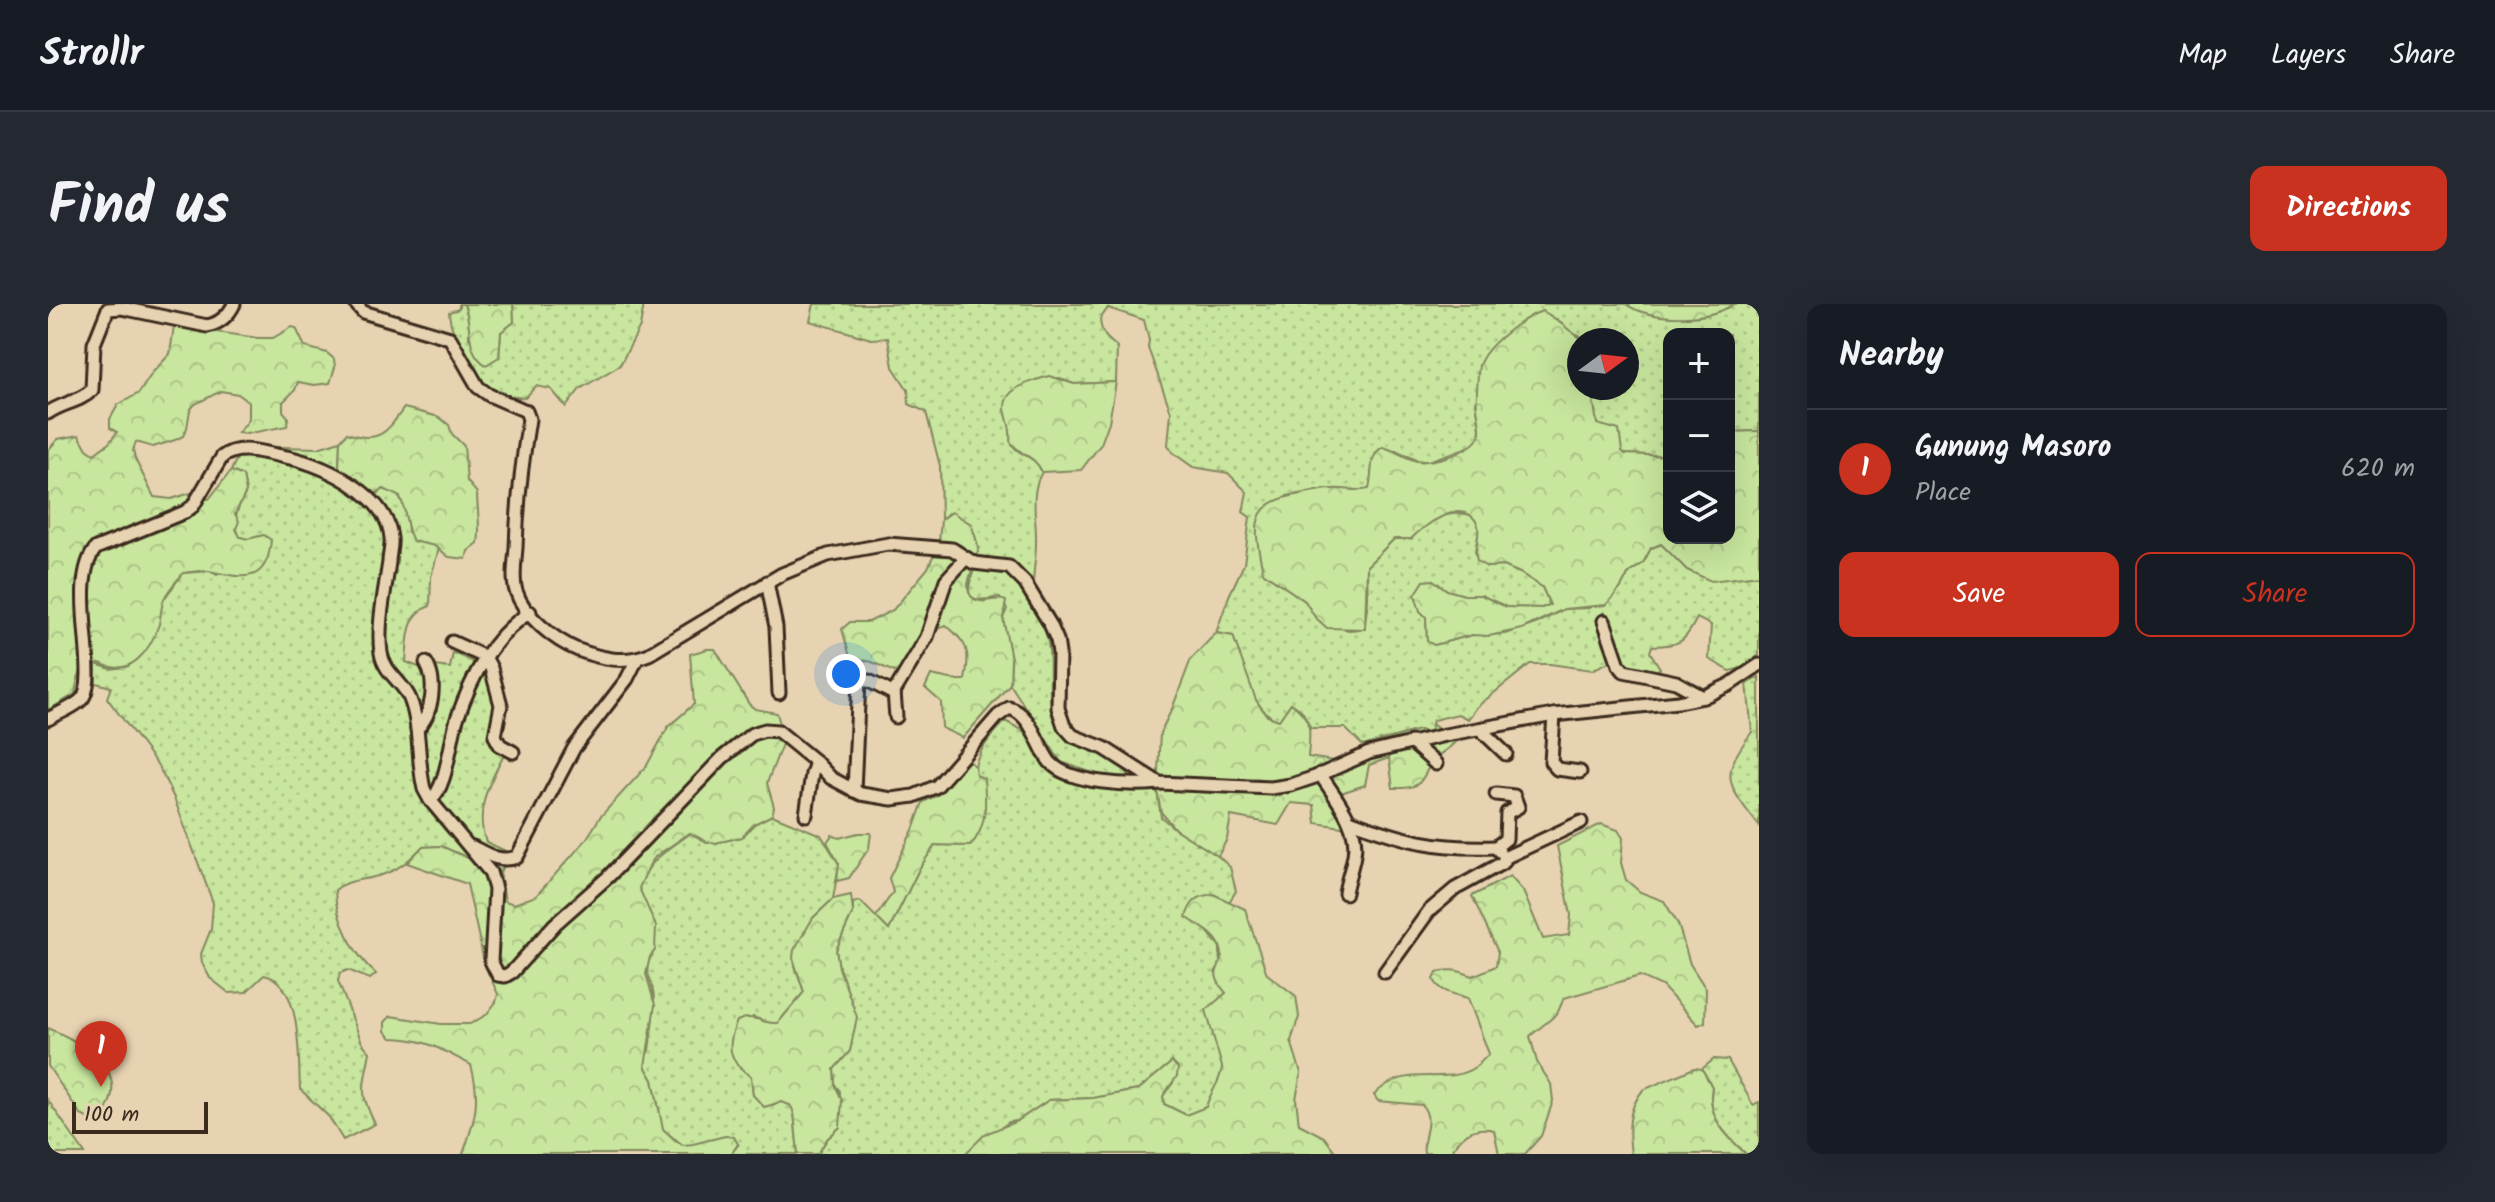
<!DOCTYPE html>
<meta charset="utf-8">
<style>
:root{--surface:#171b24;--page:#242831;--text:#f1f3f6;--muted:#9ea1a6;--line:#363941;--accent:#c8321e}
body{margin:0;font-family:Kalam,sans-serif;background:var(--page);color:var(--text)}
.controls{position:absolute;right:24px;top:24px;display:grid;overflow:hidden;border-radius:16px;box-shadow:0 8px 32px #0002}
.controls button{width:72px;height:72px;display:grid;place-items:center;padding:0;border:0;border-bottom:2px solid var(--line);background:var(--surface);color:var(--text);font:40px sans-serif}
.compass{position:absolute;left:1519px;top:24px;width:72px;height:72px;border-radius:50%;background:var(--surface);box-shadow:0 8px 32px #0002;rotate:75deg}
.scale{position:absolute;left:24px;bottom:20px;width:136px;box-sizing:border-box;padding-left:8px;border:4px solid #3b2a1e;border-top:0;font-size:22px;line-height:28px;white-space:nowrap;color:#3b2a1e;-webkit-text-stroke:6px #e7d3b1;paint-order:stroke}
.you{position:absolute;left:798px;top:370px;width:28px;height:28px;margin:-20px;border:6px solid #fff;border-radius:50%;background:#1a73e8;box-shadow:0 0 0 12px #1a73e833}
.badge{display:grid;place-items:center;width:52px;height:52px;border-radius:50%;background:var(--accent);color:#fff;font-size:26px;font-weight:700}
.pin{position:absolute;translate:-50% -66px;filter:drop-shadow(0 2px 4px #0008)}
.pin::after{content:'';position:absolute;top:42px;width:28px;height:24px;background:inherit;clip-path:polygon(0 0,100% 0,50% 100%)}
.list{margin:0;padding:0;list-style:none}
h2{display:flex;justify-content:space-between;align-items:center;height:104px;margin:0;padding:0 32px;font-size:34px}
h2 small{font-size:26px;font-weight:400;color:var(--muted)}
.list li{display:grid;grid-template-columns:52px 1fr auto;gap:24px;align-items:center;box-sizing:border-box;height:120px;padding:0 32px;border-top:2px solid var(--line)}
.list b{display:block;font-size:30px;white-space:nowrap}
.list p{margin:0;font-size:26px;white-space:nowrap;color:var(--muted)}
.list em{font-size:26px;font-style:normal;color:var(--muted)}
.actions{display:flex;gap:16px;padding:24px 32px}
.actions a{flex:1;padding:18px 0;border:2px solid var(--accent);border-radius:16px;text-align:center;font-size:28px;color:var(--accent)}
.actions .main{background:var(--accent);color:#fff}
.icon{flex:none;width:44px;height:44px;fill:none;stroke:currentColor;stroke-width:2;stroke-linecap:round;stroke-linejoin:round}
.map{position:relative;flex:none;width:1711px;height:850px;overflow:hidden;border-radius:16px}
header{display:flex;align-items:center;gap:48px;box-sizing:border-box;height:112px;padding:0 40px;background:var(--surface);border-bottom:2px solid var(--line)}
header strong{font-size:38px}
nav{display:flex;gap:44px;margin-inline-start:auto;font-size:28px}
.intro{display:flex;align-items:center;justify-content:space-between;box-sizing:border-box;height:192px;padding:0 48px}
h1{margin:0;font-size:56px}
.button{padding:20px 36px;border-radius:16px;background:var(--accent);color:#fff;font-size:28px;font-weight:700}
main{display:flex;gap:48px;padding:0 48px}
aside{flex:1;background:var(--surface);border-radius:16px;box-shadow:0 8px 32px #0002}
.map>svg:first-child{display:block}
</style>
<header>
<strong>Strollr</strong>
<nav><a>Map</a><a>Layers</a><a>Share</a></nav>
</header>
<div class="intro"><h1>Find us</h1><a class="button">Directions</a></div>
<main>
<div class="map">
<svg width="1711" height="850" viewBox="0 0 1711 850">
<defs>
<pattern id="grass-dots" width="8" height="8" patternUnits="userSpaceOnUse" patternTransform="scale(2)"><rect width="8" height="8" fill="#c8e69e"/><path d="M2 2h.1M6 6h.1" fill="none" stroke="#adc588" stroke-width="1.8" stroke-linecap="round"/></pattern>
<pattern id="forest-crowns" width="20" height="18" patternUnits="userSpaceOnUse" patternTransform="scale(2)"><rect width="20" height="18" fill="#c8e69e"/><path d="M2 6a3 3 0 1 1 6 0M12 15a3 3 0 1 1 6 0" fill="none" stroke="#adc588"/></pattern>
</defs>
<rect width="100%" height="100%" fill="#e7d3b1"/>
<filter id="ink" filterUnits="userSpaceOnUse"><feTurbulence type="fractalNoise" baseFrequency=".0125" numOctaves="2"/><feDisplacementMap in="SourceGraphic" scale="16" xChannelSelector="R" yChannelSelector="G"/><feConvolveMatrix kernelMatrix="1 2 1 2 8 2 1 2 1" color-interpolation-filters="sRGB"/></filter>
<g filter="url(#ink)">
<g fill="url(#grass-dots)" stroke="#82885e" stroke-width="2">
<path d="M411,0H416L421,17V34L451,53L453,28L466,18L465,0H596L592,23L572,61L532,85L518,103L503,85L488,82L477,94C434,89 435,84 418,48C409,30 403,30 401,8L411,5Z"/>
<path d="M766,0H1578C1609,20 1647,11 1680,4L1685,0H1711V127L1681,128V30H1621V152L1577,150C1559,132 1534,110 1550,84H1579V36C1552,36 1527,40 1509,15L1459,30L1452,34L1431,61V90L1428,98L1432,124L1431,133L1426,141L1380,157H1371L1348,146L1325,155L1322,185L1307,188L1281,185L1239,192L1215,268L1257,297L1267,313L1300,326L1316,325L1320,298L1319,262L1346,235H1363C1368,229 1374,222 1382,217C1394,211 1429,201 1431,224C1431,232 1427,241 1427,250L1439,263L1456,262L1472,269L1494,283L1502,301L1494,304L1458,303L1433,291H1416L1399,286L1385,276L1372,307L1378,313L1379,337L1386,341L1424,331L1458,330L1490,319L1516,305L1541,304L1572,285L1581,269L1595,259L1603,244L1614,240L1639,266L1663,276L1711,271V351L1694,364L1682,367L1661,355L1663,321L1649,314C1636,340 1632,341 1604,342L1602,348L1612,364L1606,370L1586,366L1565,356L1544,366L1502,360H1482L1430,402L1420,415L1410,410L1385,416L1382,429L1371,426L1315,442L1297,424H1263L1254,407L1243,399L1231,417C1201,405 1194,360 1185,332L1168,329L1181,292L1196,260L1202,213L1195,208L1199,188L1180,169L1145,163L1124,148L1120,141L1123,108L1100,44L1101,36L1096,16L1060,4L1052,15C1053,30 1058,34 1069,43L1068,78L1026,80L1009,74L962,120C963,126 961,135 964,140C972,154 986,149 994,168C982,188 988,211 988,233C989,256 982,278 986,301C987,307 991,312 994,317C998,327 1000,337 1001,347C1004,371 996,405 1013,425C1032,447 1072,448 1081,473H1057L1013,458L962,380L963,355L955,314L959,305L951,293C898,306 932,267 930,245C930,238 925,227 923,220L900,209L893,216L892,162L878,108L861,100L860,86L845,63L840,34L823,35L762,17Z"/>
<path d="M292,137L291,165L329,191L335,185L349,190L358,205L360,228L391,244L383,273L382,302C358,310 360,337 358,358L378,366L387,362L402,364L405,349C438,360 450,377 447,413C446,422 443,430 442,439L456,451C441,479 426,507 438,538L462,549L452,568L393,542L374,543C361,557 349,567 330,572C313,577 301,575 287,586C287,615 306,651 328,670L322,675L300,666L292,669L290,677L314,739L322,748C316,782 310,786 327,820L295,836L281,813L252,785C250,755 255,678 216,671L198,688L181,689L162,674L154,659L153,650L163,625L165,599L126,494L111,463L59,394L63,383L48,379V360L63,365L81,362L116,295L135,269L162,267L169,271L216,231L200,235L192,233C183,215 190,204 198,188L195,172L183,167L194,142L270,144Z"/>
<path d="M1711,373V522C1679,480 1670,473 1704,428L1699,380Z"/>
<path d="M957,417L974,426L1008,473L1028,480L1109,487L1113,513L1127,525L1170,552L1182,563L1188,587L1181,598L1165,590L1159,627L1172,643V661L1167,668L1178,689L1159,706C1163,723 1176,753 1174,768C1171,781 1162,788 1159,803L1138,811L1116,800L1115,792L1125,779L1124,758L1090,786L1045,794L1001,796L969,817L961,818L917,850H770L779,835L792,823V787L787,781L786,765L802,747L806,704L791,664L788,646L805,608V599L812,597L841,626L871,565L887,541L922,542C943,520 925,491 927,464C929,446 946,430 957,417Z"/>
<path d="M724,511L773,531L791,560L785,595L765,614L747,662L756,688L730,719H721L705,713L683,738C683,756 688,762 703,772L705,791L724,801L733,798L742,801L746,808L750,850H683L690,841H635L615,826L605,776L597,762L596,754L601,747C603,730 606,712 606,695C605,673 591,669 607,646L600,606L591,584C600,555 620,546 643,529L659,538L667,539L694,533L706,520Z"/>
<path d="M1666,755L1680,756L1705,801L1711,798V850H1698C1678,832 1658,812 1664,783L1654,765Z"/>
<path d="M0,796L37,850H0Z"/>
</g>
<g fill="url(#forest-crowns)" stroke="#82885e" stroke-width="2">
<path d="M416,0H465L466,18L453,28L451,53L438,61C416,47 425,21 416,0Z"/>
<path d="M1578,0H1685C1663,18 1600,17 1578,0Z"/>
<path d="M1494,7C1510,14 1520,28 1536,36H1531V84H1550L1545,94L1549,120L1571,126L1574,147L1577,150L1621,152V234H1681V128L1711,127V271L1663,277L1639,266L1613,240L1603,244L1595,259L1581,269L1572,285L1558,301L1516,305L1474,325L1441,332L1424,331L1386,341L1379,337L1378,313L1372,307L1367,291L1376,277L1385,276L1399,286L1416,291H1433L1458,303L1494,304L1502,301L1494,283L1472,269L1456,262L1439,263L1429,257C1425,244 1434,228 1429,219C1415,192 1375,222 1363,235H1346L1319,262L1317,325L1279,324L1267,313L1257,297L1215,268C1206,223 1199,199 1253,190C1263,188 1274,185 1284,185C1298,184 1308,188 1321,185C1325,170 1320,151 1335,143C1347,146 1357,154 1369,157C1384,160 1430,146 1432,129C1433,121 1430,113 1429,104C1428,101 1430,65 1431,62C1437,41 1475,14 1494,7Z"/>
<path d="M126,22L210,34H225L244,23L248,24L257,43L279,49L286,55L287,63L282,79L266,81L250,78L247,86L235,98V107L240,113L239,122L198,130L190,129L201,116V98L190,90L173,87L147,100L142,106L139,124L135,132L127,136L105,143L88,138L85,146L87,155L106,193L123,195L143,189L146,193L161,195L183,167L195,172L198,188L187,210L191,217L188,225L192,233L200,235L216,231L223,236C219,283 193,273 161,267C154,266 143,268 135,269C129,277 120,286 116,295C113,302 113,312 111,320C102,347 82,375 52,359C30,364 30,369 27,390L0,406V146L10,135L31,131L39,145L46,150L61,139L69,128L62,124V115L70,101L91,89L105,68L122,50Z"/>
<path d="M1001,72L1026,80L1068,78L1061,118L1053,140L1033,166L994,168C986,150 973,153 962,137C964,125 959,117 957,105C955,83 985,77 1001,72Z"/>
<path d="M356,104L391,113L401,121L404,130L416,142L419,177L429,189C429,206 433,222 430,239L420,247L418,255L401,253L387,242L365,237C357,223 359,207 352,193L336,185L325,191L291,165L292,137L299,129C331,140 339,128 356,104Z"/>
<path d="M904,208L923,220C925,227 930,238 930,245C931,260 910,283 926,295C936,301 947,292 958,297L955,314L963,355L962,380L915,434L894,424L893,398L877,384L883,371L907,376H917C922,346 921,341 898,321L875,331L851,370L824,358L802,353L794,325L802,318H821L845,306L880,264L891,238L893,216Z"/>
<path d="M1168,329L1185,332L1208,396L1219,412L1231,416L1243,399C1266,417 1262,426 1260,453L1310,461L1315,442L1371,426L1382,429L1384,420L1407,438C1400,446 1393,448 1388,454C1370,473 1381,485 1345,484L1341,454L1321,461L1317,481L1293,489L1298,505L1310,512L1307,525L1268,519L1266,501L1243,499L1230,521L1183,512L1179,535L1170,552L1127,525L1113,508L1109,487L1112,429L1124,405L1143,355Z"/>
<path d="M659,345H667L701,400L707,405L729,409L736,435L719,479L726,503L724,511L706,520L694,533L667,539L659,538L642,529L608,552L602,560L591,584L608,622L607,646L602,653L598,670L607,701L597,762L605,776L615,825L628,837L635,841L645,840L677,832L686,833L690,840L683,850H415C427,816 433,796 423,761C392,745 379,735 343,734L337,727V718L343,712L393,720H422L438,711L448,698L450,690L437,662L419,580L359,559L374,543L393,542L452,568L457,597L466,600L488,592L538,536L552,513L598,463L620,423L646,400L642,350Z"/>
<path d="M921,457L927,462L928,471L936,474C938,498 940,523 922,542L887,541L871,565L841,626L828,613L845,588L841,574L865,526L875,498L890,491Z"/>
<path d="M1553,520L1570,526L1575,534L1573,559L1578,576L1592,588L1616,597L1630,620L1642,660L1658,685L1657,718L1650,721L1614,682L1592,672L1516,694L1509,710L1482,732L1489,758L1503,780L1505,797L1493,832L1477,850H1451L1446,826C1423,821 1413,832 1401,850L1376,849C1373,831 1387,818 1374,801L1330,797L1326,791C1358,757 1397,784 1427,763C1432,760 1436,754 1441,750L1420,694C1407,690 1393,689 1386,676L1389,668C1404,664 1411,667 1425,672L1448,662L1450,648L1424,592L1462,572L1475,587L1495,635L1521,631L1523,611L1509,542Z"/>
<path d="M810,529H823L821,544L801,574L789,577L791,560L779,538L784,531L791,534Z"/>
<path d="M1165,590L1197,605L1219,670L1248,692L1251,713L1243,737L1253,769L1248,795L1251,820L1276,833L1289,850H917L937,830L969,817L1001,796L1045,794L1090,786L1124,758L1130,764L1129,772L1115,792L1116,800L1138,811L1158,803C1162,788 1173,778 1174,763L1158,706L1178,689C1155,662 1181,665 1172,642C1166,628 1149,621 1138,613C1143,597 1149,592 1165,590Z"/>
<path d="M803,591L805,608L788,646L791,664L809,713L802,747L786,765L787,781L794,796L792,823L779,835L770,850H750L746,808L742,801L733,798L716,803L705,791L703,772C680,757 678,743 689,717C705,709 714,720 730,719L756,688L745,654L746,646L765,614L785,595Z"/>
<path d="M0,724C37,740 86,766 54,813L41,815L33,811L0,762Z"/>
<path d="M1646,764L1654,765L1664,783C1658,812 1678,832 1698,850H1583C1580,827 1579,805 1595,786Z"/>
</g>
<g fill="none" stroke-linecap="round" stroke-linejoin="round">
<defs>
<g id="minor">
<path d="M308,0L315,8L402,34L430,83L441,91L478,107L481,115C474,158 469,201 468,244C467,258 464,274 468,287C476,312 506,336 530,346C554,355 577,360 601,350L734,270L780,251L840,240L904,245L926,259L961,263L977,279L1002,320L1009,336L1011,349L1010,404L1016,422L1025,432L1056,444L1111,479L1223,484L1243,481L1267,473L1321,449L1397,431L1506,411L1630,398L1655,393L1681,381L1711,361"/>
<path d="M0,109C13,99 32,98 44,86L46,40L60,5L74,4L159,22C171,20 181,11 186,0"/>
<path d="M719,278L728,323L731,389"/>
<path d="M1556,317L1571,361L1576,367L1628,378L1655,393"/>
<path d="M404,338L437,353L443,364L453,401L447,432L452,441L465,448"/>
<path d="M1506,411L1503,458L1509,465L1532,468"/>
<path d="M848,413L846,388L879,333L898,276L918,254"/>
<path d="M0,415C10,409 25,404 33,396C54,375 18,279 48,244L137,208L145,202L174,153C190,140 214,148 233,152C271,158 339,189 343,234C344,242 341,251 341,258C337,287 329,320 333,349C336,369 355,378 362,395C373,423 369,456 376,485L382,496L442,568L447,585L443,657L450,671L457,672L464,668L507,620L560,573L674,454L704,430L717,426L730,427L768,458L783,474L813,490L844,495L866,492L889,482L950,412L961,404C984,410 989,441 1002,458C1021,480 1083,482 1111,479"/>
<path d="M369,425C385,410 389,377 378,359"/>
<path d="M1432,425L1458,450"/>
<path d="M1363,438L1388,460"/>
<path d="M1272,470C1287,493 1312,522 1306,551C1304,564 1299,576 1297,589"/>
<path d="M806,487L811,377H821L846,390"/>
<path d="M1448,490L1466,492L1470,503L1459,509L1458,535L1448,543L1451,547"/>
<path d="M382,496C399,485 402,436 409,415C424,372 443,334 482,308"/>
<path d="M758,511L764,470L768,458"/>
<path d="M1301,516C1357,537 1387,545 1448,543"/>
<path d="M425,543C440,551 452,559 469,553L526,444L579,375L589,355"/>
<path d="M1337,668L1381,607L1407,585L1456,558V554L1533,518"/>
</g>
</defs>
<use href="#minor" stroke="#3b2a1e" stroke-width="17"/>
<use href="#minor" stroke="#e7d3b1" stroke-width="11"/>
</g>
</g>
</svg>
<div class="controls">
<button>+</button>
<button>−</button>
<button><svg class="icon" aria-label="layers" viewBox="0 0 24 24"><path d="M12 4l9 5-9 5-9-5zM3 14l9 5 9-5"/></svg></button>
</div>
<svg class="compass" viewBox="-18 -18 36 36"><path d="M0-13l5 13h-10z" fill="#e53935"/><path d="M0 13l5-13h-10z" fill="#9ea1a6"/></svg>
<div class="scale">100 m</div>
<div class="you"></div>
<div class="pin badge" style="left:53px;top:783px">1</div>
</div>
<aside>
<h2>Nearby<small></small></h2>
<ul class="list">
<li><span class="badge">1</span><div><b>Gunung Masoro</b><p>Place</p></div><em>620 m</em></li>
</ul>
<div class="actions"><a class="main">Save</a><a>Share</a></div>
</aside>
</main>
